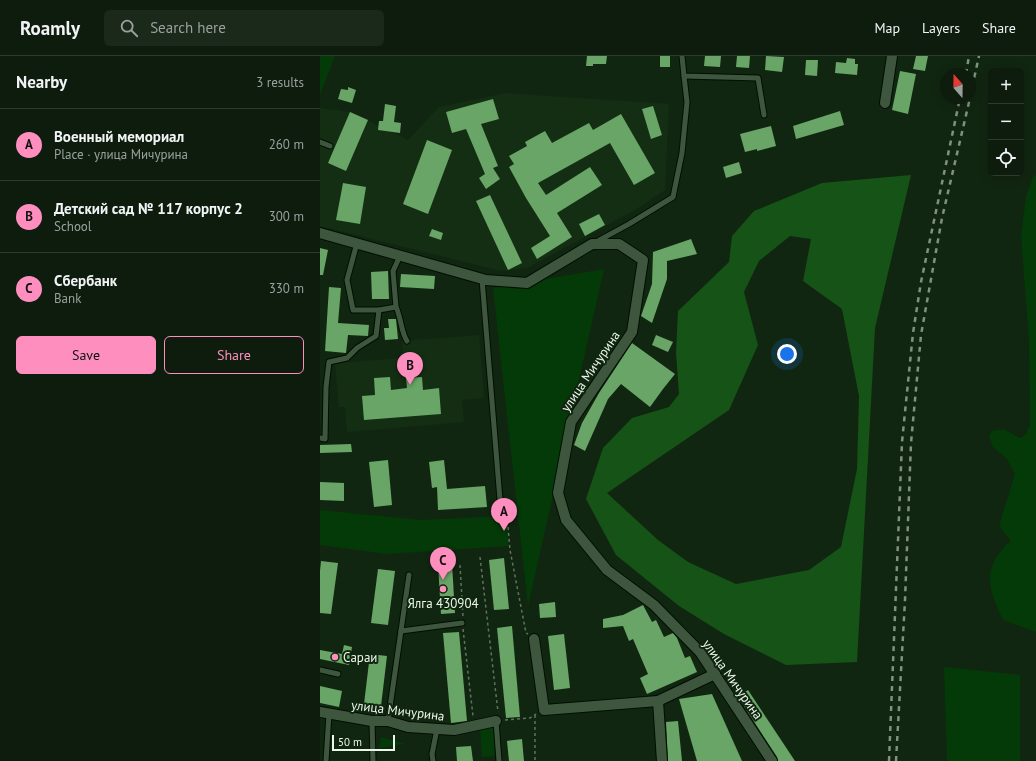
<!DOCTYPE html>
<meta charset="utf-8">
<style>
:root{--surface:#0d1c0d;--page:#1b291b;--text:#f1f3f6;--muted:#9aa19d;--line:#2d3a2e;--accent:#fd8ebe}
body{margin:0;font-family:"PT Sans",sans-serif;background:var(--page);color:var(--text)}
.controls{position:absolute;right:12px;top:12px;display:grid;overflow:hidden;border-radius:6px;box-shadow:0 2px 10px #0003}
.controls button{width:36px;height:36px;display:grid;place-items:center;padding:0;border:0;border-bottom:1px solid var(--line);background:var(--surface);color:var(--text);font:20px sans-serif}
.compass{position:absolute;left:620px;top:12px;width:36px;height:36px;border-radius:50%;background:var(--surface);box-shadow:0 2px 10px #0003;rotate:340deg}
.scale{position:absolute;left:12px;bottom:10px;width:63px;box-sizing:border-box;padding-left:4px;border:2px solid #eaf8e9;border-top:0;font-size:11px;line-height:14px;white-space:nowrap;color:#eaf8e9;-webkit-text-stroke:3px #112611;paint-order:stroke}
.you{position:absolute;left:467px;top:298px;width:14px;height:14px;margin:-10px;border:3px solid #fff;border-radius:50%;background:#1a73e8;box-shadow:0 0 0 6px #1a73e833}
.badge{display:grid;place-items:center;width:26px;height:26px;border-radius:50%;background:var(--accent);color:#111;font-size:13px;font-weight:700}
.pin{position:absolute;translate:-50% -33px;filter:drop-shadow(0 1px 2px #0008)}
.pin::after{content:'';position:absolute;top:21px;width:14px;height:12px;background:inherit;clip-path:polygon(0 0,100% 0,50% 100%)}
.list{margin:0;padding:0;list-style:none}
h2{display:flex;justify-content:space-between;align-items:center;height:52px;margin:0;padding:0 16px;font-size:17px}
h2 small{font-size:13px;font-weight:400;color:var(--muted)}
.list li{display:grid;grid-template-columns:26px 1fr auto;gap:12px;align-items:center;box-sizing:border-box;height:72px;padding:0 16px;border-top:1px solid var(--line)}
.list b{display:block;font-size:15px;white-space:nowrap}
.list p{margin:0;font-size:13px;white-space:nowrap;color:var(--muted)}
.list em{font-size:13px;font-style:normal;color:var(--muted)}
.actions{display:flex;gap:8px;padding:12px 16px}
.actions a{flex:1;padding:9px 0;border:1px solid var(--accent);border-radius:6px;text-align:center;font-size:14px;color:var(--accent)}
.actions .main{background:var(--accent);color:#111}
.icon{flex:none;width:22px;height:22px;fill:none;stroke:currentColor;stroke-width:2;stroke-linecap:round;stroke-linejoin:round}
.map{position:relative;flex:none;width:716px;height:705px;overflow:hidden}
header{display:flex;align-items:center;gap:24px;box-sizing:border-box;height:56px;padding:0 20px;background:var(--surface);border-bottom:1px solid var(--line)}
header strong{font-size:19px}
nav{display:flex;gap:22px;margin-inline-start:auto;font-size:14px}
.search{width:280px;height:36px;background:var(--page);display:flex;align-items:center;gap:10px;box-sizing:border-box;padding:0 14px;border-radius:6px;color:var(--muted);font-size:15px}
main{display:flex}
aside{flex:1;background:var(--surface)}
.map>svg:first-child{display:block}
</style>
<header>
<strong>Roamly</strong>
<div class="search"><svg class="icon" aria-label="search" viewBox="0 0 24 24"><circle cx="10" cy="10" r="6"/><path d="M15 15l6 6"/></svg>Search here</div>
<nav><a>Map</a><a>Layers</a><a>Share</a></nav>
</header>
<main>
<aside>
<h2>Nearby<small>3 results</small></h2>
<ul class="list">
<li><span class="badge">A</span><div><b>Военный мемориал</b><p>Place · улица Мичурина</p></div><em>260 m</em></li>
<li><span class="badge">B</span><div><b>Детский сад № 117 корпус 2</b><p>School</p></div><em>300 m</em></li>
<li><span class="badge">C</span><div><b>Сбербанк</b><p>Bank</p></div><em>330 m</em></li>
</ul>
<div class="actions"><a class="main">Save</a><a>Share</a></div>
</aside>
<div class="map">
<svg width="716" height="705" viewBox="0 0 716 705">
<rect width="100%" height="100%" fill="#112611"/>
<g fill="#142e13">
<path d="M186,37L349,48L345,134L315,154L207,212L181,215L0,170V52L31,56L88,84L119,51Z"/>
<path d="M159,279L164,342L142,344L144,366L27,376L25,351H19L15,307L83,302L82,285Z"/>
</g>
<g fill="#033a07">
<path d="M0,0H15L0,39Z"/>
<path d="M716,119V576L683,564C673,541 662,522 678,499C682,494 685,489 691,485L679,470L695,418L687,403L673,391L669,380L672,375L684,373L700,382L705,379L710,369L709,284L701,181L706,140L713,121Z"/>
<path d="M284,213L208,550L173,232Z"/>
<path d="M0,454L101,464L188,460V490L67,498L0,489Z"/>
<path d="M624,611L700,619V705H627Z"/>
<path d="M160,672H174L175,700L162,701Z"/>
<path d="M61,681L85,688L59,692Z"/>
</g>
<path fill="#155317" fill-rule="evenodd" d="M591,119L555,272L537,606L466,609L404,578L359,550L296,499L266,443L283,392L312,362L349,351L359,338L356,297L358,255L409,206L412,180L434,155L502,127ZM470,180L491,183L483,225L522,253L539,340L537,413L521,491L489,514L416,528L368,506L338,484L287,437L409,354L438,289L424,236L439,205Z"/>
<g fill="#68a566">
<path d="M267,0H287L286,8H273V10H266Z"/>
<rect x="340" y="0" width="10" height="11"/>
<path d="M385,0H401L400,11L384,10Z"/>
<path d="M417,0H430L429,12L416,11Z"/>
<path d="M446,0L464,1L462,16L445,14Z"/>
<path d="M596,0H608L605,15L593,13Z"/>
<path d="M527,2L535,3V8H538L537,19L515,17L516,6L526,7Z"/>
<path d="M486,4H498L497,20L485,19Z"/>
<path d="M580,15L596,18L588,58L572,54Z"/>
<path d="M28,31L36,34L32,47L18,43L21,33L28,34Z"/>
<path d="M173,43L179,63L161,68L178,110L173,112L180,123L166,133L159,122L165,118L146,73L132,77L126,56Z"/>
<path d="M65,48L76,50L74,66L81,67L80,77L58,74L59,65H63Z"/>
<path d="M333,50L342,79L331,83L322,53Z"/>
<path d="M520,55L524,69L476,83L473,70Z"/>
<path d="M30,56L48,64L26,115L8,107Z"/>
<path d="M301,58L335,117L314,129L290,87L218,127L226,139L270,111L282,129L237,157L252,181L217,203L211,192L230,180L206,142L189,111L194,108L189,100L207,90L205,86L225,75L232,87L269,67L273,74Z"/>
<path d="M451,70L456,90L437,95V93L425,96L420,78Z"/>
<path d="M107,84L132,94L108,158L83,148Z"/>
<path d="M419,106L422,117L406,122L403,111Z"/>
<path d="M23,127L46,131L40,168L16,164Z"/>
<path d="M170,139L202,207L188,214L156,145Z"/>
<path d="M279,158L285,169L265,180L259,168Z"/>
<path d="M112,173L123,177L121,184L109,180Z"/>
<path d="M371,183L377,198L347,205V223L332,267L321,260L332,228L333,196Z"/>
<path d="M0,192L8,194L3,219H0Z"/>
<path d="M68,215L69,243H52L51,216Z"/>
<path d="M81,218L115,220L114,233L80,231Z"/>
<path d="M9,231L21,232L18,267L49,269L48,280L28,279L26,297L5,295Z"/>
<path d="M68,263H76L78,283L65,284L64,272H69Z"/>
<path d="M336,279L353,286L348,296L332,289Z"/>
<path d="M312,287L355,318L343,333L330,351L301,328L288,343L265,395L254,389L262,367L279,337Z"/>
<path d="M70,321L71,334L87,332L86,322L102,321L103,334L119,332L121,358L44,364L42,340L55,339L54,322Z"/>
<path d="M31,388L32,396L0,397V389Z"/>
<path d="M68,404L72,449L54,451L49,406Z"/>
<path d="M124,404L127,433L165,430L167,451L118,454L117,431L112,432L109,406Z"/>
<path d="M0,426L24,427V445L0,444Z"/>
<path d="M184,502L189,553L174,554L169,504Z"/>
<path d="M1,505L18,507L11,558L0,557V515Z"/>
<path d="M132,508L135,557L121,558L118,509Z"/>
<path d="M58,513L75,515L68,569L51,567Z"/>
<path d="M235,546L236,561L220,562L219,548Z"/>
<path d="M323,549L332,566L336,564L344,581L353,577L357,582L365,602L370,600L377,616L327,638L320,622L328,618L313,583L309,585L303,570L283,572V563L303,559Z"/>
<path d="M192,570L200,661L186,662L177,572Z"/>
<path d="M139,576L147,665L131,667L123,577Z"/>
<path d="M244,578L250,632L234,634L228,580Z"/>
<path d="M24,589L32,591L29,609L0,603V594L22,598Z"/>
<path d="M50,598L67,600L61,650L44,648Z"/>
<path d="M0,630L22,635L19,651L0,647Z"/>
<path d="M428,634L475,705H458L457,701L418,641Z"/>
<path d="M392,638L422,705H377L359,643Z"/>
<path d="M358,665L362,705H348L346,666Z"/>
<path d="M202,683L204,705H189L187,685Z"/>
<path d="M151,690L153,705H137L136,691Z"/>
</g>
<g fill="none" stroke-linecap="round" stroke-linejoin="round">
<defs>
<g id="lane">
<path d="M362,0L364,20L438,22L444,59"/>
<path d="M0,86L10,90"/>
<path d="M276,186L309,168L353,141L362,97L367,46L364,20"/>
<path d="M162,223L181,456"/>
<path d="M76,251C81,261 81,276 87,285"/>
<path d="M59,254L76,251L73,215L80,200"/>
<path d="M0,382L5,383L6,331L9,306L27,302L37,292L56,280L59,254H33L27,224L37,187"/>
<path d="M81,575L142,567"/>
<path d="M0,614L18,618"/>
<path d="M52,665L53,705"/>
<path d="M68,665L89,519"/>
<path d="M176,665L179,705"/>
<path d="M6,705L9,658"/>
<path d="M113,705L112,698L117,673"/>
</g>
<g id="street">
<path d="M565,47L572,0"/>
<path d="M0,177L166,224L207,227L272,188H299L323,204L312,276L251,366L238,437L246,464L287,514L334,549L380,596L452,705"/>
<path d="M214,583L224,654L338,645"/>
<path d="M0,656L52,665H68L88,671L134,674L176,665"/>
<path d="M342,705L338,645L395,618"/>
</g>
</defs>
<use href="#lane" stroke="#000f00" stroke-width="7"/>
<use href="#street" stroke="#000f00" stroke-width="12"/>
<g stroke="#607360" stroke-width="1.5" stroke-dasharray="3 3" stroke-linecap="butt">
<path d="M187,459L190,494L206,577L208,578"/>
<path d="M160,501L178,656"/>
<path d="M140,509L143,561"/>
<path d="M143,573L153,660"/>
<path d="M215,659V705"/>
<path d="M185,664L210,662L216,658"/>
</g>
<use href="#lane" stroke="#3f563e" stroke-width="5"/>
<use href="#street" stroke="#3f563e" stroke-width="10"/>
<g stroke="#80917f" stroke-width="2.5" stroke-dasharray="5 5" stroke-linecap="butt">
<path d="M646,18L649,0"/>
<path d="M650,41L659,0"/>
<path d="M569,705L582,386L593,277L601,226L640,42"/>
<path d="M576,705L585,544L591,387L601,279L622,162L650,42"/>
</g>
</g>
<g fill="#fd8ebe" stroke="#112611" stroke-width="1.5">
<circle cx="123" cy="533" r="4"/>
<circle cx="15" cy="601" r="4"/>
</g>
<g text-anchor="middle" stroke-width="4" stroke-linejoin="round" paint-order="stroke">
<g font-size="13" fill="#eaf8e9" stroke="#112611">
<text transform="translate(270 315) rotate(-56)" y="5">улица Мичурина</text>
<text transform="translate(413 623) rotate(55)" y="5">улица Мичурина</text>
<text transform="translate(78 654) rotate(7)" y="5">улица Мичурина</text>
</g>
<g font-size="13" fill="#eaf8e9" stroke="#112611">
<text x="123" y="552">Ялга 430904</text>
<text x="23" y="606" text-anchor="start">Сараи</text>
</g>
</g>
</svg>
<div class="controls">
<button>+</button>
<button>−</button>
<button><svg class="icon" aria-label="locate" viewBox="0 0 24 24"><circle cx="12" cy="12" r="6"/><path d="M12 2v4M12 18v4M2 12h4M18 12h4"/></svg></button>
</div>
<svg class="compass" viewBox="-18 -18 36 36"><path d="M0-13l5 13h-10z" fill="#e53935"/><path d="M0 13l5-13h-10z" fill="#9aa19d"/></svg>
<div class="scale">50 m</div>
<div class="you"></div>
<div class="pin badge" style="left:184px;top:475px">A</div>
<div class="pin badge" style="left:90px;top:329px">B</div>
<div class="pin badge" style="left:123px;top:524px">C</div>
</div>
</main>
